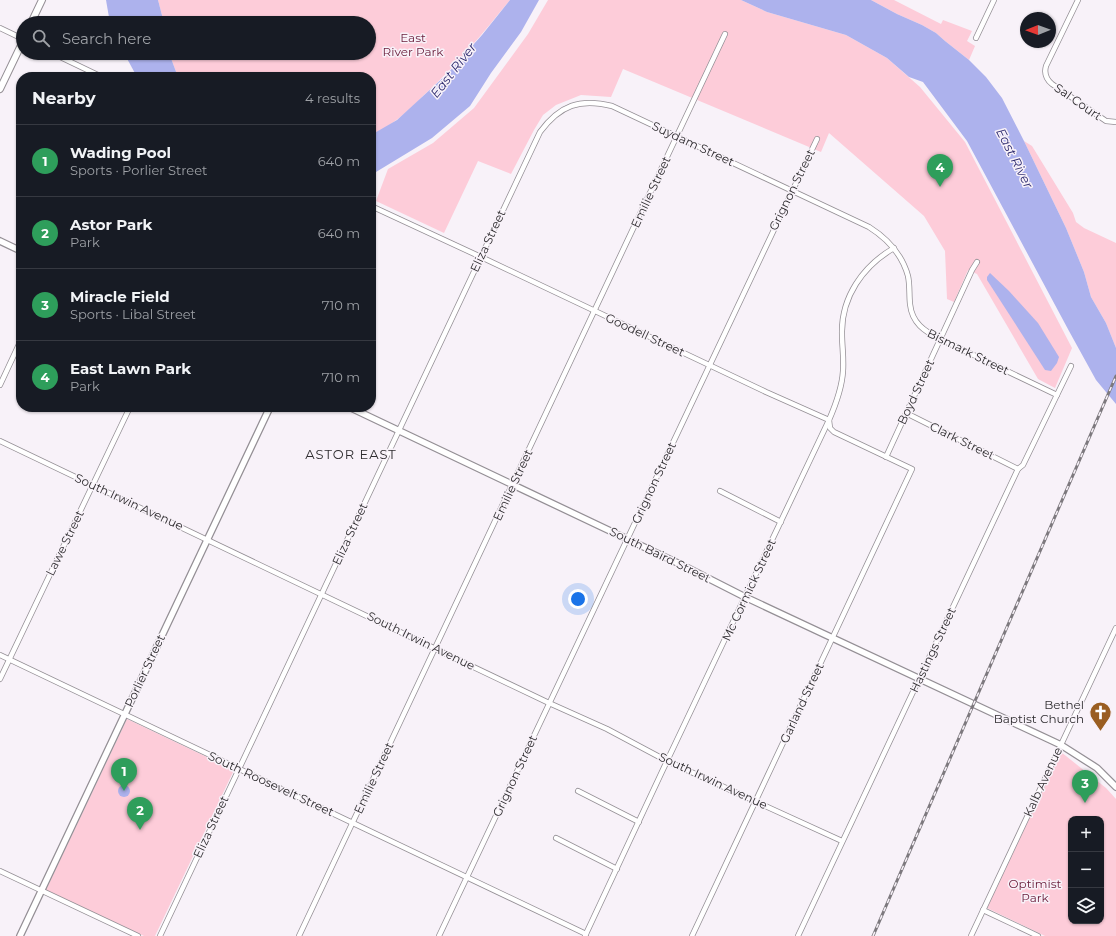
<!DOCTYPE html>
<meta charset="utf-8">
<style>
:root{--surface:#171b24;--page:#242831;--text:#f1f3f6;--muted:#9ea1a6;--line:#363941;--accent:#9a5e21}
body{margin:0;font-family:Montserrat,sans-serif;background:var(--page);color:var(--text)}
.controls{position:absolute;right:12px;bottom:12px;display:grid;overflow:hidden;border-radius:8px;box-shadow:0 1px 3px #0004}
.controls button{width:36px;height:36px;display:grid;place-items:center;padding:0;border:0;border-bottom:1px solid var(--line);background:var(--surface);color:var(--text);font:20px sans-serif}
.compass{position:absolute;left:1020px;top:12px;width:36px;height:36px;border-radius:50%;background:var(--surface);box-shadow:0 1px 3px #0004;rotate:269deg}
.you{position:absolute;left:578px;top:599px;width:14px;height:14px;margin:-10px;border:3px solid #fff;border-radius:50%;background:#1a73e8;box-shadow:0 0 0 6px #1a73e833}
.badge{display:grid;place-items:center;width:26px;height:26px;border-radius:50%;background:var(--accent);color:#fff;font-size:13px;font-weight:700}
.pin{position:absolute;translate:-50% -33px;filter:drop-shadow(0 1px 2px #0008)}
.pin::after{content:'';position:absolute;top:21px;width:14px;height:12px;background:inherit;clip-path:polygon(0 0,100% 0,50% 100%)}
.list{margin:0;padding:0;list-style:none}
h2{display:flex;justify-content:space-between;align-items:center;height:52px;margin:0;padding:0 16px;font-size:17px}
h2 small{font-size:13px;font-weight:400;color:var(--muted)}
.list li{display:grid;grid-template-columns:26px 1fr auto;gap:12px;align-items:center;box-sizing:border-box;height:72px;padding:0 16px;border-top:1px solid var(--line)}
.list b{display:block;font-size:15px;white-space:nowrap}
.list p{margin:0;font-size:13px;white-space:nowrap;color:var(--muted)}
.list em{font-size:13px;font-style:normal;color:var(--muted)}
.icon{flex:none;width:22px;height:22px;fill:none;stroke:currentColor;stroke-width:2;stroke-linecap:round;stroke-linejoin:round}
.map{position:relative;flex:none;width:1116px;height:936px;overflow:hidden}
.search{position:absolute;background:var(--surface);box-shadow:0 1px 3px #0004;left:16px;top:16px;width:360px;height:44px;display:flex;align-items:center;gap:10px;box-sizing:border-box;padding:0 14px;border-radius:22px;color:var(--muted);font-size:15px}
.panel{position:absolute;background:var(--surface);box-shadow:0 1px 3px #0004;left:16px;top:72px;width:360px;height:340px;border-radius:16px}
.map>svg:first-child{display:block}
</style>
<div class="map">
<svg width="1116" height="936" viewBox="0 0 1116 936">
<rect width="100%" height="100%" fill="#f8f2f9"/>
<g fill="#fdccd9" fill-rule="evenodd">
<path d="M158,0H510C483,33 456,66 424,95C407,112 393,125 371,135V77H178L169,53H369V23H164Z"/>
<path d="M548,0H741L767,12L846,35L887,58L920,87L965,142L1072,348L1055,388L1038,379L977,274L968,270L954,302L947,299L945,251L924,216L829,133L821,152L623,69L611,97L581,95L556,105L543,115L534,130L511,174L478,161L444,233L376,201L388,169L433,143L474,108L528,34Z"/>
<path d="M871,0H894L941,24L943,20L972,31L967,41L975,46L969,60L945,41L936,33L922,25L897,14Z"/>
<path d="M1024,141L1032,146L1073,213L1076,222L1084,228L1116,243V348L1106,323L1091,297L1084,272L1066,228Z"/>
<path d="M127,719L234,770L155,936H144L46,890Z"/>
<path d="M1061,752L1106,788L1116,799V936H1045L987,908ZM1071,819H1101V921H1071Z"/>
</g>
<g fill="#adb2ed">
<path d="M106,0H158L164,23H110Z"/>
<path d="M510,0H539L521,32L491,73L470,106L432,138L376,172L371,174V135L397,120L447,74L482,35Z"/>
<path d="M741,0H871L897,14L922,25L936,33L945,41L969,60L986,77L1002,98L1024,141L1066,228L1084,272L1091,297L1106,323L1116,348V404L1096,380L1069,331L967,141L923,82L909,77L887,58L846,35L767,12Z"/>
<path d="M124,53H169L178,77H137Z"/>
<path d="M990,273L1009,291L1038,323L1059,357L1057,363L1051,371L1045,370L987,280V277Z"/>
<circle cx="124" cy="791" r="6"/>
</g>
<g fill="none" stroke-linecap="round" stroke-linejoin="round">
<defs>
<g id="minor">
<path d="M1078,0L1046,66C1044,73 1046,79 1052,84L1106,121L1116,122"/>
<path d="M0,28L23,39"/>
<path d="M976,38L994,0"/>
<path d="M52,53L102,77"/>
<path d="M371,206L481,257L766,392L829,420L830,428L834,432L912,469L692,936"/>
<path d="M0,385L21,340"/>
<path d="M906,413L1018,469"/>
<path d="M0,441L549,703L607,729L667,761L842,841"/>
<path d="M886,457L972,270L977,262"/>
<path d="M720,491L781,522"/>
<path d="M0,655L586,934"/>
<path d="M0,679L130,407"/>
<path d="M578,791L639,822"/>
<path d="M556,838L617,869"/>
<path d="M0,871L138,936"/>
<path d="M983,910L1038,936"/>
<path d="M160,936L540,132C560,105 580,98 612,106L869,227C888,239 902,254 908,276C910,285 909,295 910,304C912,323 924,331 940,339L1057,395"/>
<path d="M299,936L725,34"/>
<path d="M439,936L817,139"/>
<path d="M585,936L667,761L829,420C836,404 842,388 843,371C844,358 842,346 842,334C841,297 863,266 894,248"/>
<path d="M798,936L1018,469L1023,465L1071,366"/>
<path d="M971,936L1116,628"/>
</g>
<g id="tertiary">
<path d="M0,241L21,251"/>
<path d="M349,407L684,566L745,597L1061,745L1097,768L1116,787"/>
<path d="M20,936L270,407"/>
</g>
<g id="secondary">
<path d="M31,23L42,0"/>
<path d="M0,89L23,41"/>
</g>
</defs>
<use href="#minor" stroke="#948f95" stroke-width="6"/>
<use href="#tertiary" stroke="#948f95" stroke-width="8"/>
<use href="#secondary" stroke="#948f95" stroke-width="8"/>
<use href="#minor" stroke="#fff" stroke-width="4.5"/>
<use href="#tertiary" stroke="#fff" stroke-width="5.5"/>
<use href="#secondary" stroke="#fff" stroke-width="6"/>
<defs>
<path id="rail" d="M873,936L1116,376"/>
</defs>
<use href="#rail" stroke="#7d797e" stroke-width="3"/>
<use href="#rail" stroke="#f8f2f9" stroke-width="1.5" stroke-dasharray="4.5" stroke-linecap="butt"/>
</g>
<defs>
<symbol id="church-pin" viewBox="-11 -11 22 30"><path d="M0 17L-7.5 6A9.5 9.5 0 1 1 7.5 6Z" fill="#9a5e21" stroke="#f8f2f9"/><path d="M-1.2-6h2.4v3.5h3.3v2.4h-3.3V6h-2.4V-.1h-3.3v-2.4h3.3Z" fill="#fff"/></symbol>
</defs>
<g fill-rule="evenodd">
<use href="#church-pin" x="1088" y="700" width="25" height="34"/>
</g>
<g text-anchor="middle" stroke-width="3" stroke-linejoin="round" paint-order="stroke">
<g font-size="12" fill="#691b39" stroke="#f8f2f9">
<text x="413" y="42">East<tspan x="413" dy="14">River Park</tspan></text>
<text x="1035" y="888">Optimist<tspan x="1035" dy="14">Park</tspan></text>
</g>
<g font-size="12" fill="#2e2c2f" stroke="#f8f2f9">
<text transform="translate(1078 102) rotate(35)" y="4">Sal Court</text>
<text transform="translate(693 144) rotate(25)" y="4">Suydam Street</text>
<text transform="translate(792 190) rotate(-64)" y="4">Grignon Street</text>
<text transform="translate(651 192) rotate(-65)" y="4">Emilie Street</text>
<text transform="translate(488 241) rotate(-65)" y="4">Eliza Street</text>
<text transform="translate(645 335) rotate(25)" y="4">Goodell Street</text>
<text transform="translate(968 352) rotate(26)" y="4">Bismark Street</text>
<text transform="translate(916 392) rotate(-65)" y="4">Boyd Street</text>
<text transform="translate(962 441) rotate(26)" y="4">Clark Street</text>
<text transform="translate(654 483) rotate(-65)" y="4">Grignon Street</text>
<text transform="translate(513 485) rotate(-65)" y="4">Emilie Street</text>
<text transform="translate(129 502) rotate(25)" y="4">South Irwin Avenue</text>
<text transform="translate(350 534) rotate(-65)" y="4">Eliza Street</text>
<text transform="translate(65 543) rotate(-64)" y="4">Lawe Street</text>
<text transform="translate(660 555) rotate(26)" y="4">South Baird Street</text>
<text transform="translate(749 590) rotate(-65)" y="4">Mc Cormick Street</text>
<text transform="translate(421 641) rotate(26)" y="4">South Irwin Avenue</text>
<text transform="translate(933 650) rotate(-65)" y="4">Hastings Street</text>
<text transform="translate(145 671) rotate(-65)" y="4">Porlier Street</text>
<text transform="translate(802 703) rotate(-65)" y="4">Garland Street</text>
<text transform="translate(515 776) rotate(-65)" y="4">Grignon Street</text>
<text transform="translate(374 778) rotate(-65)" y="4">Emilie Street</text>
<text transform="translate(713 781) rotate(25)" y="4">South Irwin Avenue</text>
<text transform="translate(1043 782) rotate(-65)" y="4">Kalb Avenue</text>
<text transform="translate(271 784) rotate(25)" y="4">South Roosevelt Street</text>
<text transform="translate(211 827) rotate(-65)" y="4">Eliza Street</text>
</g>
<g font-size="12" fill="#2e2c2f" stroke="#f8f2f9" text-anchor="end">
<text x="1084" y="709">Bethel<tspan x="1084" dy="14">Baptist Church</tspan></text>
</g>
<g font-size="13" font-style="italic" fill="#2f2c70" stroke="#f8f2f9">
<text transform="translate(453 70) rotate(-52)" y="5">East River</text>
<text transform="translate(1015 158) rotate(63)" y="5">East River</text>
</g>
<g font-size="13" letter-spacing="1" fill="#2e2c2f" stroke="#f8f2f9">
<text x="351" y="459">ASTOR EAST</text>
</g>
</g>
</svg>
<div class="controls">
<button>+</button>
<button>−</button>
<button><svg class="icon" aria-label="layers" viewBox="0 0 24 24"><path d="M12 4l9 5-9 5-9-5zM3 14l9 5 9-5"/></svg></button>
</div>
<svg class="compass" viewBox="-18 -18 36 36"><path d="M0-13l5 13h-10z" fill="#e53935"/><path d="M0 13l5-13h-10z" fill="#9ea1a6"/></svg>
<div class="you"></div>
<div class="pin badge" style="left:124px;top:791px;background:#2e9e5b">1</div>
<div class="pin badge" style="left:140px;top:830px;background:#2e9e5b">2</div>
<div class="pin badge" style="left:1085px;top:803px;background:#2e9e5b">3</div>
<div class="pin badge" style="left:940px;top:187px;background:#2e9e5b">4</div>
<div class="search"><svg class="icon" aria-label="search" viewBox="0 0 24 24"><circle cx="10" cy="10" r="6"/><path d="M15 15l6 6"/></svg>Search here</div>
<section class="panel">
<h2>Nearby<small>4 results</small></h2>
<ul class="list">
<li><span class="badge" style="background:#2e9e5b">1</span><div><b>Wading Pool</b><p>Sports · Porlier Street</p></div><em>640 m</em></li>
<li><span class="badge" style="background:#2e9e5b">2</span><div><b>Astor Park</b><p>Park</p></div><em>640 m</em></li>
<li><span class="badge" style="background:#2e9e5b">3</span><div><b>Miracle Field</b><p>Sports · Libal Street</p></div><em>710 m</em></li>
<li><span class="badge" style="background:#2e9e5b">4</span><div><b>East Lawn Park</b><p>Park</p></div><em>710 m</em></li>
</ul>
</section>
</div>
